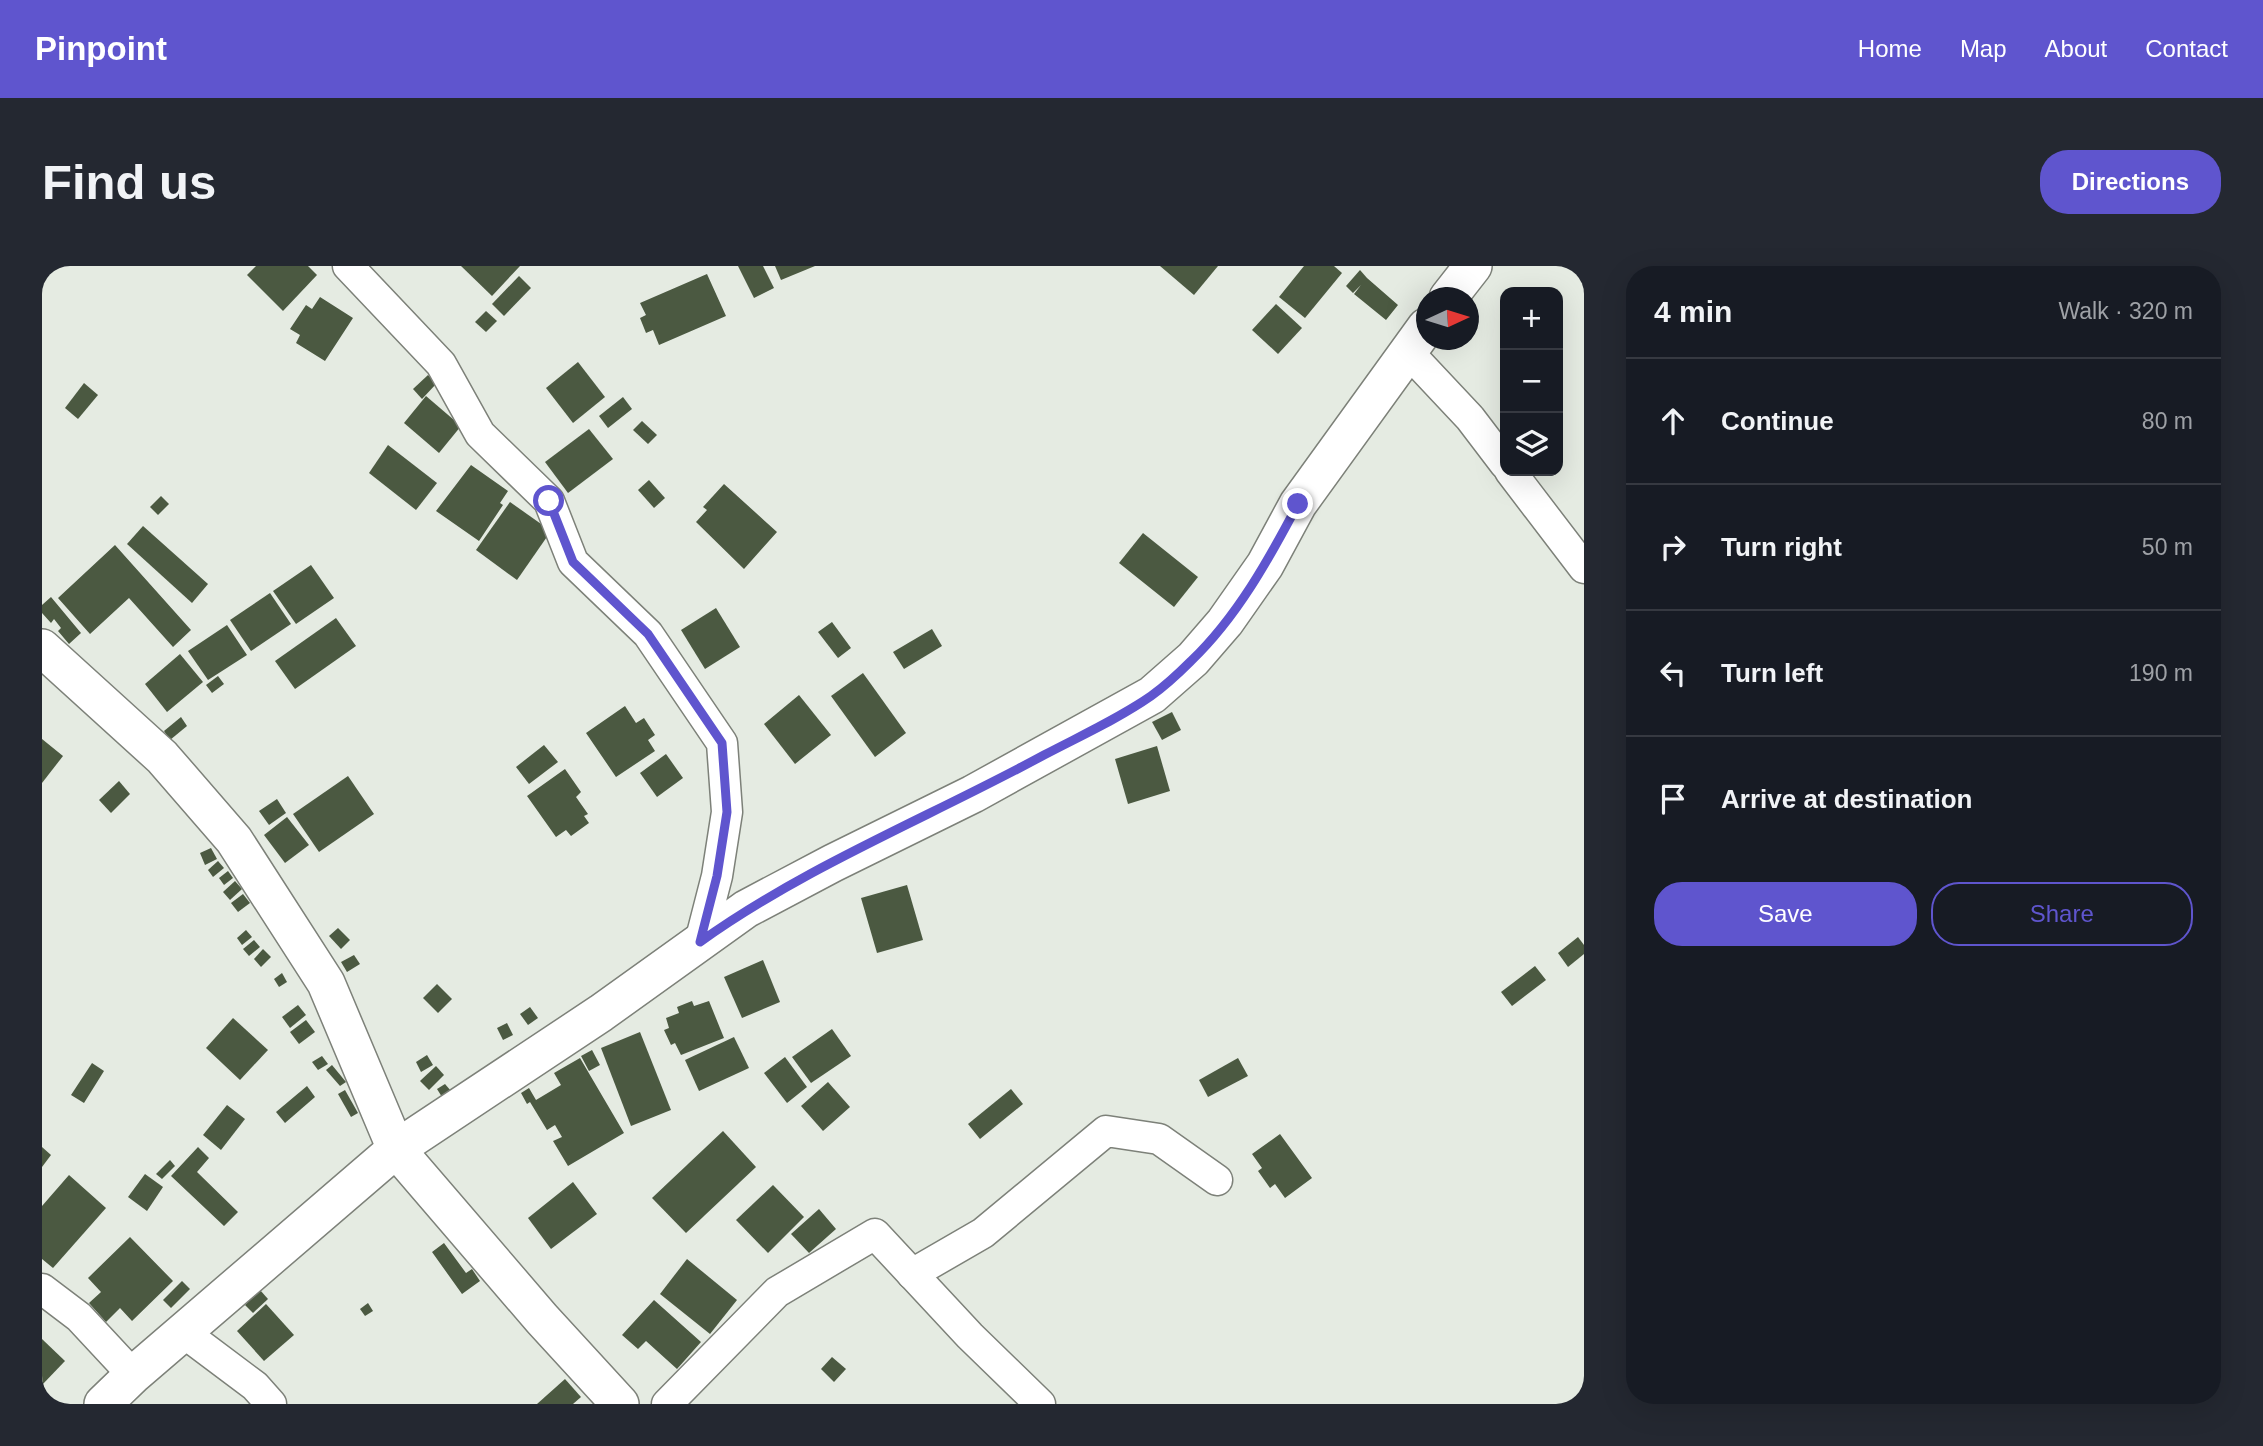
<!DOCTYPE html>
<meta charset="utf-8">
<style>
:root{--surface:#171b24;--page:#242831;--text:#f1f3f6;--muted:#9ea1a6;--line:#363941;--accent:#5f55ce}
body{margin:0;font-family:Helvetica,sans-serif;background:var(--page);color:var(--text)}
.controls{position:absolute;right:21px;top:21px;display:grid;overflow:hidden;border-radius:14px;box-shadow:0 7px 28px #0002}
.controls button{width:63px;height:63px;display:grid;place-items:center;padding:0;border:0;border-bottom:2px solid var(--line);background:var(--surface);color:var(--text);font:35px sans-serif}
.compass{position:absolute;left:1374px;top:21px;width:63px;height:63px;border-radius:50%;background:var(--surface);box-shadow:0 7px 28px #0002;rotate:86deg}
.stop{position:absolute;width:21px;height:21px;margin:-16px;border:5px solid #5f55ce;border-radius:50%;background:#fff}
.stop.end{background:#5f55ce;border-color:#fff;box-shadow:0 2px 7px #0008}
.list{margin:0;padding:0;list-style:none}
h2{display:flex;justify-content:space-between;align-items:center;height:91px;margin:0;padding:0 28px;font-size:30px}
h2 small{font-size:23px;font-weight:400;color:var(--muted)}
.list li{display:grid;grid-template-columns:46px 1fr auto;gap:21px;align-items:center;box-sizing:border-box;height:126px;padding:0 28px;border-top:2px solid var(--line)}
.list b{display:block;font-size:26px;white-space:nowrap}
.list em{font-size:23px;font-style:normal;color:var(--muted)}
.actions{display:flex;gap:14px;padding:21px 28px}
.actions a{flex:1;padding:16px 0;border:2px solid var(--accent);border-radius:28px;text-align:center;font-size:24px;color:var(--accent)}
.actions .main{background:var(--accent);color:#fff}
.icon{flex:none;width:38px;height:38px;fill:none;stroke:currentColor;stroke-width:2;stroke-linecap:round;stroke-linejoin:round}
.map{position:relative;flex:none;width:1542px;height:1138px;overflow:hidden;border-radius:28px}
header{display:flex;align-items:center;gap:42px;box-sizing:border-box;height:98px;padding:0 35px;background:var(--accent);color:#fff}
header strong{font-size:33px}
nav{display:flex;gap:38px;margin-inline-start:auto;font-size:24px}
.intro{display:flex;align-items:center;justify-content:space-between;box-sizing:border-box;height:168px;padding:0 42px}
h1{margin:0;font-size:49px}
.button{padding:18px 32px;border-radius:28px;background:var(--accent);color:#fff;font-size:24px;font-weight:700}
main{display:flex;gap:42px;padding:0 42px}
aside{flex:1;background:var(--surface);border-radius:28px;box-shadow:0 7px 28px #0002}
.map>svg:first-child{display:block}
</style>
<header>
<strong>Pinpoint</strong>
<nav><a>Home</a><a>Map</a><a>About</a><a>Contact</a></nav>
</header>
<div class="intro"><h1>Find us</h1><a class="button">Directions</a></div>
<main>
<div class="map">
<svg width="1542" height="1138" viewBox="0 0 1542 1138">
<rect width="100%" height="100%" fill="#e5ebe2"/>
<g fill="#4b5941">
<path d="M214,0H266L275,9L241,45L205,9Z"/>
<path d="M419,0H478L450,30Z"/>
<path d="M696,0H721L732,22L712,32Z"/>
<path d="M733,0H773L739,14Z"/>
<path d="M1118,0H1176L1152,29Z"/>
<path d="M1262,0H1292L1300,7L1263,52L1237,31Z"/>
<path d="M1318,4L1325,12L1356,39L1344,54L1312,28L1319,19L1311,27L1304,20Z"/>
<path d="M665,8L684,50L617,79L611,64L604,67L598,52L604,49L598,37Z"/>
<path d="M477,10L489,22L462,50L450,38Z"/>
<path d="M278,31L311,52L283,95L254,77L258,69L248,63L264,39L270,43Z"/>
<path d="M1234,38L1260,62L1236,88L1210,64Z"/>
<path d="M444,45L455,55L444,66L433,56Z"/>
<path d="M536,96L563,131L531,157L504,122Z"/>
<path d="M386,109L395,117L380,133L371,123Z"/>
<path d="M42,117L56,129L36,153L23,142Z"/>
<path d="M384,130L419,160L397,187L362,157Z"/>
<path d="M581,131L590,143L566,162L557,150Z"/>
<path d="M600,155L615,169L606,178L591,164Z"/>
<path d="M547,163L571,193L526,227L503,196Z"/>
<path d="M346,179L395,217L374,244L327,207Z"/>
<path d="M429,199L466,225L458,237L461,239L437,275L394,245Z"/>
<path d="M607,214L623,232L612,242L596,224Z"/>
<path d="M682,218L735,266L702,303L654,256L665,244L661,241Z"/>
<path d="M119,230L127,238L116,249L108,241Z"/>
<path d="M468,236L509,265L475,314L434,284Z"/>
<path d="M101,260L166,318L150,337L85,278Z"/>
<path d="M1101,267L1156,311L1132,341L1077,297Z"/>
<path d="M73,279L149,364L131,381L87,332L48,368L16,332Z"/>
<path d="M269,299L292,332L254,358L231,325Z"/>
<path d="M228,327L249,358L209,385L188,354Z"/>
<path d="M9,331L39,367L27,378L16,365L19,362L12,353L9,357L0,347V339Z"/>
<path d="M674,342L698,381L663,403L639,364Z"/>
<path d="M294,352L314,380L253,423L233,395Z"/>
<path d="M790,356L809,382L796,392L776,366Z"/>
<path d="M185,359L205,389L166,414L146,385Z"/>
<path d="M890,363L900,380L862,403L851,386Z"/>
<path d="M138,388L161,416L125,446L103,418Z"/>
<path d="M821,407L864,467L833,491L789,430Z"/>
<path d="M176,410L182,418L170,427L164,419Z"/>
<path d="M757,429L789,469L753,498L722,458Z"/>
<path d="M583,440L594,457L602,452L613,469L606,474L613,485L574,511L544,467Z"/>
<path d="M1130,446L1139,464L1120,474L1110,456Z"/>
<path d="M139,451L145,460L128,474L122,465Z"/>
<path d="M0,473L21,490L0,517Z"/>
<path d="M502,479L516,496L487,518L474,501Z"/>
<path d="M1115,480L1128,525L1086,538L1073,493Z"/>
<path d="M624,488L641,512L615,531L598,507Z"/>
<path d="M523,503L539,526L534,531L546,548L542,550L547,557L529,570L524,564L514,571L485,530Z"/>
<path d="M306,510L332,548L277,586L251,548Z"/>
<path d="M77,515L88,528L69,547L57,534Z"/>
<path d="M235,533L244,547L227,559L217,545Z"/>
<path d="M245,551L267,579L243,597L222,569Z"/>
<path d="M169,582L175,593L163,599L158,587Z"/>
<path d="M176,595L182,602L171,611L166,604Z"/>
<path d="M186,605L191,612L182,619L177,612Z"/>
<path d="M193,615L200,623L188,634L181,626Z"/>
<path d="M865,619L881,674L835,687L819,632Z"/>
<path d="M201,628L208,637L196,646L189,637Z"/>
<path d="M296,662L308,674L299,683L287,670Z"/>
<path d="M204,664L210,671L200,679L195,672Z"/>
<path d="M1536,671L1542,679V688L1526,701L1516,687Z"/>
<path d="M212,674L218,681L207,690L201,683Z"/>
<path d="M221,683L229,691L219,701L212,693Z"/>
<path d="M312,689L318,698L305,706L299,696Z"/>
<path d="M721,694L738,736L700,752L682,711Z"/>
<path d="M1493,700L1504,714L1470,740L1459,726Z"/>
<path d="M240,707L245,716L237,721L232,713Z"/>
<path d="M395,718L410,733L396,747L381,732Z"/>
<path d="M650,735L652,740L667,735L682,772L639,789L633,777L629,779L622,764L627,762L624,752L637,747L635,741Z"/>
<path d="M256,739L264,749L248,762L240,751Z"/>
<path d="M488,741L496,752L486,759L478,748Z"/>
<path d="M191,752L226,784L198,814L164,782Z"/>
<path d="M264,754L273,766L257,778L248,766Z"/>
<path d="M465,757L471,769L461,774L455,762Z"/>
<path d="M790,763L809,790L769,817L750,791Z"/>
<path d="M598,766L629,844L589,860L559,782Z"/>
<path d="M692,771L707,802L657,825L643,794Z"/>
<path d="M550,784L558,799L547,805L539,790Z"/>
<path d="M385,789L391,799L379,806L374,796Z"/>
<path d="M280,790L286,798L276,804L270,796Z"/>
<path d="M743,791L765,821L745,837L722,807Z"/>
<path d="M538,792L582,867L526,900L511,875L520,871L513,859L505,864L488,836L485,838L479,827L487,822L494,834L519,819L512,807Z"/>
<path d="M1196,792L1206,810L1166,831L1157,814Z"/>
<path d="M50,797L62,805L42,837L29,829Z"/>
<path d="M290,799L304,816L298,820L284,804Z"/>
<path d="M394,800L402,809L387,824L378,815Z"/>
<path d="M786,816L808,841L781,865L759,840Z"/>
<path d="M403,818L409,825L400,831L395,823Z"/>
<path d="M265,820L273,831L243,857L234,846Z"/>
<path d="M969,823L981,838L938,873L926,858Z"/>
<path d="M303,824L316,847L309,851L296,828Z"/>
<path d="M185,839L203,853L179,884L161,869Z"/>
<path d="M681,865L714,901L644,967L610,932Z"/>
<path d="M1238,868L1270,912L1243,932L1233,918L1228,922L1216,905L1220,902L1210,888Z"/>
<path d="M0,881L9,889L0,901Z"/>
<path d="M156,881L167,892L155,906L196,946L182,960L129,910Z"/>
<path d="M128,894L133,900L120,913L114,908Z"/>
<path d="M103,908L121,921L105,945L86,931Z"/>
<path d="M27,909L64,942L11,1002L0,993V940Z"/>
<path d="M531,916L555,948L509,983L486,952Z"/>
<path d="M731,919L762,951L726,987L694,954Z"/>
<path d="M777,943L794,963L767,987L749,968Z"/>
<path d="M88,971L131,1015L90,1055L78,1042L64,1056L47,1037L59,1026L46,1012Z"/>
<path d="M402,977L424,1007L430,1003L438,1015L420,1028L390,986Z"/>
<path d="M645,993L695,1034L668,1068L618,1028Z"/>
<path d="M140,1015L148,1023L129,1042L121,1034Z"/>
<path d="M218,1024L226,1033L211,1047L203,1039Z"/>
<path d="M612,1034L659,1076L635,1103L604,1075L596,1083L580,1069Z"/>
<path d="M326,1037L331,1045L323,1050L318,1043Z"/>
<path d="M224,1038L252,1069L222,1095L195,1065Z"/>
<path d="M0,1073L23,1095L0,1119Z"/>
<path d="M790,1091L804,1103L792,1116L779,1103Z"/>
<path d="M523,1113L539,1131L531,1138H495Z"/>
</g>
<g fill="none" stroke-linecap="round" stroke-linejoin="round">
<defs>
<g id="minor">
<path d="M306,0L399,98L438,168L507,235L531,296L606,368L680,477L685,546L675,610L658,676"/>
<path d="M1366,86L1428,152L1463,198"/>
<path d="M1468,205L1542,302"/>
<path d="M870,1008L941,967L1064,865L1117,873L1175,914"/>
<path d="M0,1023L37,1051L91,1109"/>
<path d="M141,1066L213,1120L229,1138"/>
<path d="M625,1138L735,1026L833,968L928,1070L998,1138"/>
</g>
<g id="tertiary">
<path d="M1406,32L1431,0"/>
<path d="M0,382L120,491L192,574L284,717L354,883L500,1053L578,1138"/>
<path d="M61,1138L91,1109L354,883L559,747L704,643L791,597L931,528L1110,429L1151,393L1183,356L1223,299L1256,238L1384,61"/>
</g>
</defs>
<use href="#minor" stroke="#7d8179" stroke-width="33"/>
<use href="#tertiary" stroke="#7d8179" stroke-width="40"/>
<use href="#minor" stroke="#fff" stroke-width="30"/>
<use href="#tertiary" stroke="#fff" stroke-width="37"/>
</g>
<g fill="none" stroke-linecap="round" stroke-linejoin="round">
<path stroke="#5f55ce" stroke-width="9" d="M507,235L531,296L606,368L680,477L685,546L675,610L658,676C764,600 888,551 1002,489C1038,470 1076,453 1109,430C1123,420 1137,407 1149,395C1195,351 1227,293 1256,238"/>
</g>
</svg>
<div class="controls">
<button>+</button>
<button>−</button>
<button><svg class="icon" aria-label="layers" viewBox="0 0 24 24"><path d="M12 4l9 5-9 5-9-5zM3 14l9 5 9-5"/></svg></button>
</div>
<svg class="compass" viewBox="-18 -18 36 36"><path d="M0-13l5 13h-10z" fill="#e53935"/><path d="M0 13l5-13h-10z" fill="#9ea1a6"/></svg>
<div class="stop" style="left:507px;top:235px"></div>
<div class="stop end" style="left:1256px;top:238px"></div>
</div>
<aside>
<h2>4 min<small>Walk · 320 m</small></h2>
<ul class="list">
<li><svg class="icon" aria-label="ahead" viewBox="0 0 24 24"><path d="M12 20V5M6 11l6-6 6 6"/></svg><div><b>Continue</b></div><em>80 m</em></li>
<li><svg class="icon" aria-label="right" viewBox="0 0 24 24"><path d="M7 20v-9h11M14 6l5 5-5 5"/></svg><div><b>Turn right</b></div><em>50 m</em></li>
<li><svg class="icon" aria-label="left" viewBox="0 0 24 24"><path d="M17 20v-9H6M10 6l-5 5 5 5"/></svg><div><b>Turn left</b></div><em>190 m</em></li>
<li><svg class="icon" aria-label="arrive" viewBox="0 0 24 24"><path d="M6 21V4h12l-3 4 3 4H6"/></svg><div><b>Arrive at destination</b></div></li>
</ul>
<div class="actions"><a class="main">Save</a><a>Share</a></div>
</aside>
</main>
